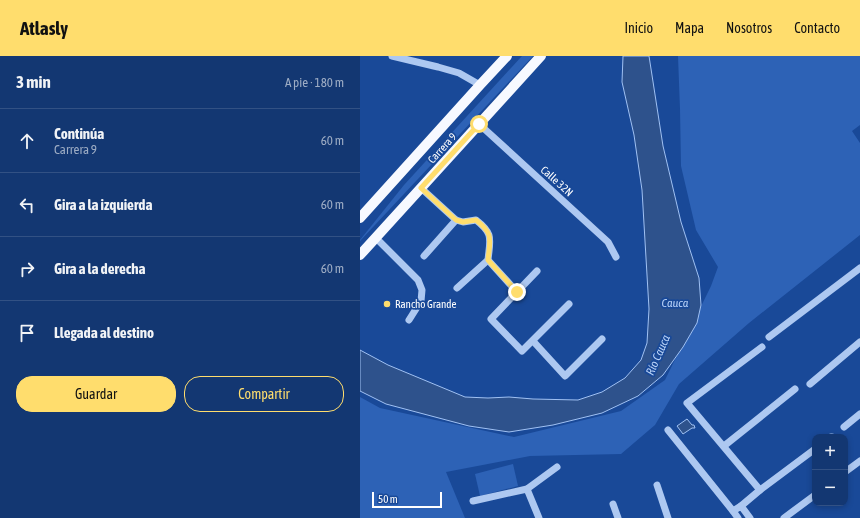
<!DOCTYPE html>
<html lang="es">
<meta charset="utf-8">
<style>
:root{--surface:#133772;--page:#1c3f77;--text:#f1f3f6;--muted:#9dacc4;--line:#325184;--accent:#ffdd6d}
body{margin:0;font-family:"Asap Condensed",sans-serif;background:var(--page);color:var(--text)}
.controls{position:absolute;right:12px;bottom:12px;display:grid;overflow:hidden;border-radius:8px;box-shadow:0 2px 6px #0003}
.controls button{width:36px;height:36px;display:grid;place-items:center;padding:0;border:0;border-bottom:1px solid var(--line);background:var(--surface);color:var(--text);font:20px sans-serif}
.scale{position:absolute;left:12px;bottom:10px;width:70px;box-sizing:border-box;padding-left:4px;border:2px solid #fff;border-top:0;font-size:11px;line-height:14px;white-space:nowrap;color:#fff;-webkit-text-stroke:3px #194998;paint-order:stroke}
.stop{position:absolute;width:12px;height:12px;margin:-9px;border:3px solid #ffdd6d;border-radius:50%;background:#fff}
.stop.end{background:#ffdd6d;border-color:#fff;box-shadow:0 1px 4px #0008}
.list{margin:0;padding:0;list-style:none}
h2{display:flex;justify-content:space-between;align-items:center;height:52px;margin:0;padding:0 16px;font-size:17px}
h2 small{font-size:13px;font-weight:400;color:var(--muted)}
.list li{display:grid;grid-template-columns:26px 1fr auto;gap:12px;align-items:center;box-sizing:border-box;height:64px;padding:0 16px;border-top:1px solid var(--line)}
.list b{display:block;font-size:15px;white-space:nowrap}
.list p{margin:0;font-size:13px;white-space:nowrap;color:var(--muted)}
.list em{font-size:13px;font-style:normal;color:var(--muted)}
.actions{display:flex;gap:8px;padding:12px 16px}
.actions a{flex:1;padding:9px 0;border:1px solid var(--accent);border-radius:16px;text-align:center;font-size:14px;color:var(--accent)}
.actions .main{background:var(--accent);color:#111}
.icon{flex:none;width:22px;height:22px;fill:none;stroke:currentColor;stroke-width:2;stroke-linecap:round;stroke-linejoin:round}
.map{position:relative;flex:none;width:500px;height:462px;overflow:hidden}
header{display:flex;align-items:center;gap:24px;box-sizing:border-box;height:56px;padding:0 20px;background:var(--accent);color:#111}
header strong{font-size:19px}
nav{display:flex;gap:22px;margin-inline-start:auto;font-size:14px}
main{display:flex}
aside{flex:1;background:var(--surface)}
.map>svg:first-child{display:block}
</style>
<header>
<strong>Atlasly</strong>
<nav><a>Inicio</a><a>Mapa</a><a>Nosotros</a><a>Contacto</a></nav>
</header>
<main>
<aside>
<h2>3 min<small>A pie · 180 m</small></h2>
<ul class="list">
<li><svg class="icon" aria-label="ahead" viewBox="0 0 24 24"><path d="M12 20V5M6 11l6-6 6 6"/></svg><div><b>Continúa</b><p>Carrera 9</p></div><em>60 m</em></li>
<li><svg class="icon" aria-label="left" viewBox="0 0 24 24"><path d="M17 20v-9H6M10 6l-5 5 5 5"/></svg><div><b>Gira a la izquierda</b></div><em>60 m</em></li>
<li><svg class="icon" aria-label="right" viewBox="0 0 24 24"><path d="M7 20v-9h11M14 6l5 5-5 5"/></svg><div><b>Gira a la derecha</b></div><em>60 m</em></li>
<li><svg class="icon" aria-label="arrive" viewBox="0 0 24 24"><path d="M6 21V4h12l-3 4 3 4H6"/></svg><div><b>Llegada al destino</b></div></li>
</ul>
<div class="actions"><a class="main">Guardar</a><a>Compartir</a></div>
</aside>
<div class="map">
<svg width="500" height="462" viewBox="0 0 500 462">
<rect width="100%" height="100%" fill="#194998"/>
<g fill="#2d62b6">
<path d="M162,0H173L0,185V184L44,129Z"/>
<path d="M318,0H500V69L492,75L500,87V179L389,267L319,328L295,369L261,398L170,400L86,416L105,462H0V341L20,352L154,381L261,355L305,324L351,230L358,211L336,174L321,110L320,53Z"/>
<path d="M153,408L158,430L120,440L115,418Z"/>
</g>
<g fill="#2e528c" stroke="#a0c1f3">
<path d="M263,0H289L303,90L321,166L339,222L341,249L337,267L323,291L303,319L278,340L242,357L193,369L149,376L109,370L26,348L0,335V294L28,309L105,341L128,342L149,341L173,343L218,344L242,336L265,322L281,304L287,287L289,253L282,134L274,79L262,26Z"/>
<path d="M327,363L332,369H334L335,372H332L323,378L317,370Z"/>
</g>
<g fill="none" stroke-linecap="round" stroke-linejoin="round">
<g stroke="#adc8f1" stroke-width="7">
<path d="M32,0L78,11L99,17L120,29"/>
<path d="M119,68L248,186L256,201"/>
<path d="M61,132L96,164L103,166L116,164C134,178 130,183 128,204L157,236"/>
<path d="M16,182L58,224L62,234L61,245L49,264"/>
<path d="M64,200L96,164"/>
<path d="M177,215L131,263L162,295L209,248"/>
<path d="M97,232L128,204"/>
<path d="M409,281L500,212"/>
<path d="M173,285L205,320L242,283"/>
<path d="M450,328L500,286"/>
<path d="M484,371L500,358"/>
<path d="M308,374L373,455L381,450L390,462"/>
<path d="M471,381H472"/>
<path d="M364,390L435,333"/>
<path d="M485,416L500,405"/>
<path d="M297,429L308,462"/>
<path d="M167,433L179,462"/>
<path d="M400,434L327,347L402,291"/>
<path d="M113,445L167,433L197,411"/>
<path d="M253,448L258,462"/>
<path d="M381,450L400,434L455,393"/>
<path d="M373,455L378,462"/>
<path d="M424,462L455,439"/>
</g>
<g stroke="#f7f9ff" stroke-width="10">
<path d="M0,162L120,29L147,0"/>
<path d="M0,199L181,0"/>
</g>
</g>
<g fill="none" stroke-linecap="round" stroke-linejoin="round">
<path stroke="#ffdd6d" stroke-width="5" d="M119,68L61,132L96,164L103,166L116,164C134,178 130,183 128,204L157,236"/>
</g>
<circle fill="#ffdd6d" stroke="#194998" stroke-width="1.5" cx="27" cy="248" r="4"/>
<g text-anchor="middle" stroke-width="3.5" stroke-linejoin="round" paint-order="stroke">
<g font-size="11" fill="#fff" stroke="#194998">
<text transform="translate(82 92) rotate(-48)" y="4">Carrera 9</text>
<text transform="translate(197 125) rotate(42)" y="4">Calle 32N</text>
</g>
<g font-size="11" fill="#fff" stroke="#194998" text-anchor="start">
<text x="35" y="252">Rancho Grande</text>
</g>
<g font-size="12" font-style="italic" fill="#b9d2f7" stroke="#194998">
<text x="315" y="251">Cauca</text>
<text transform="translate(298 299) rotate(-66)" y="4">Río Cauca</text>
</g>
</g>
</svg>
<div class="controls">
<button>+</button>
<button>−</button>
</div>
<div class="scale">50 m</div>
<div class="stop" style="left:119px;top:68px"></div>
<div class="stop end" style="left:157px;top:236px"></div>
</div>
</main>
